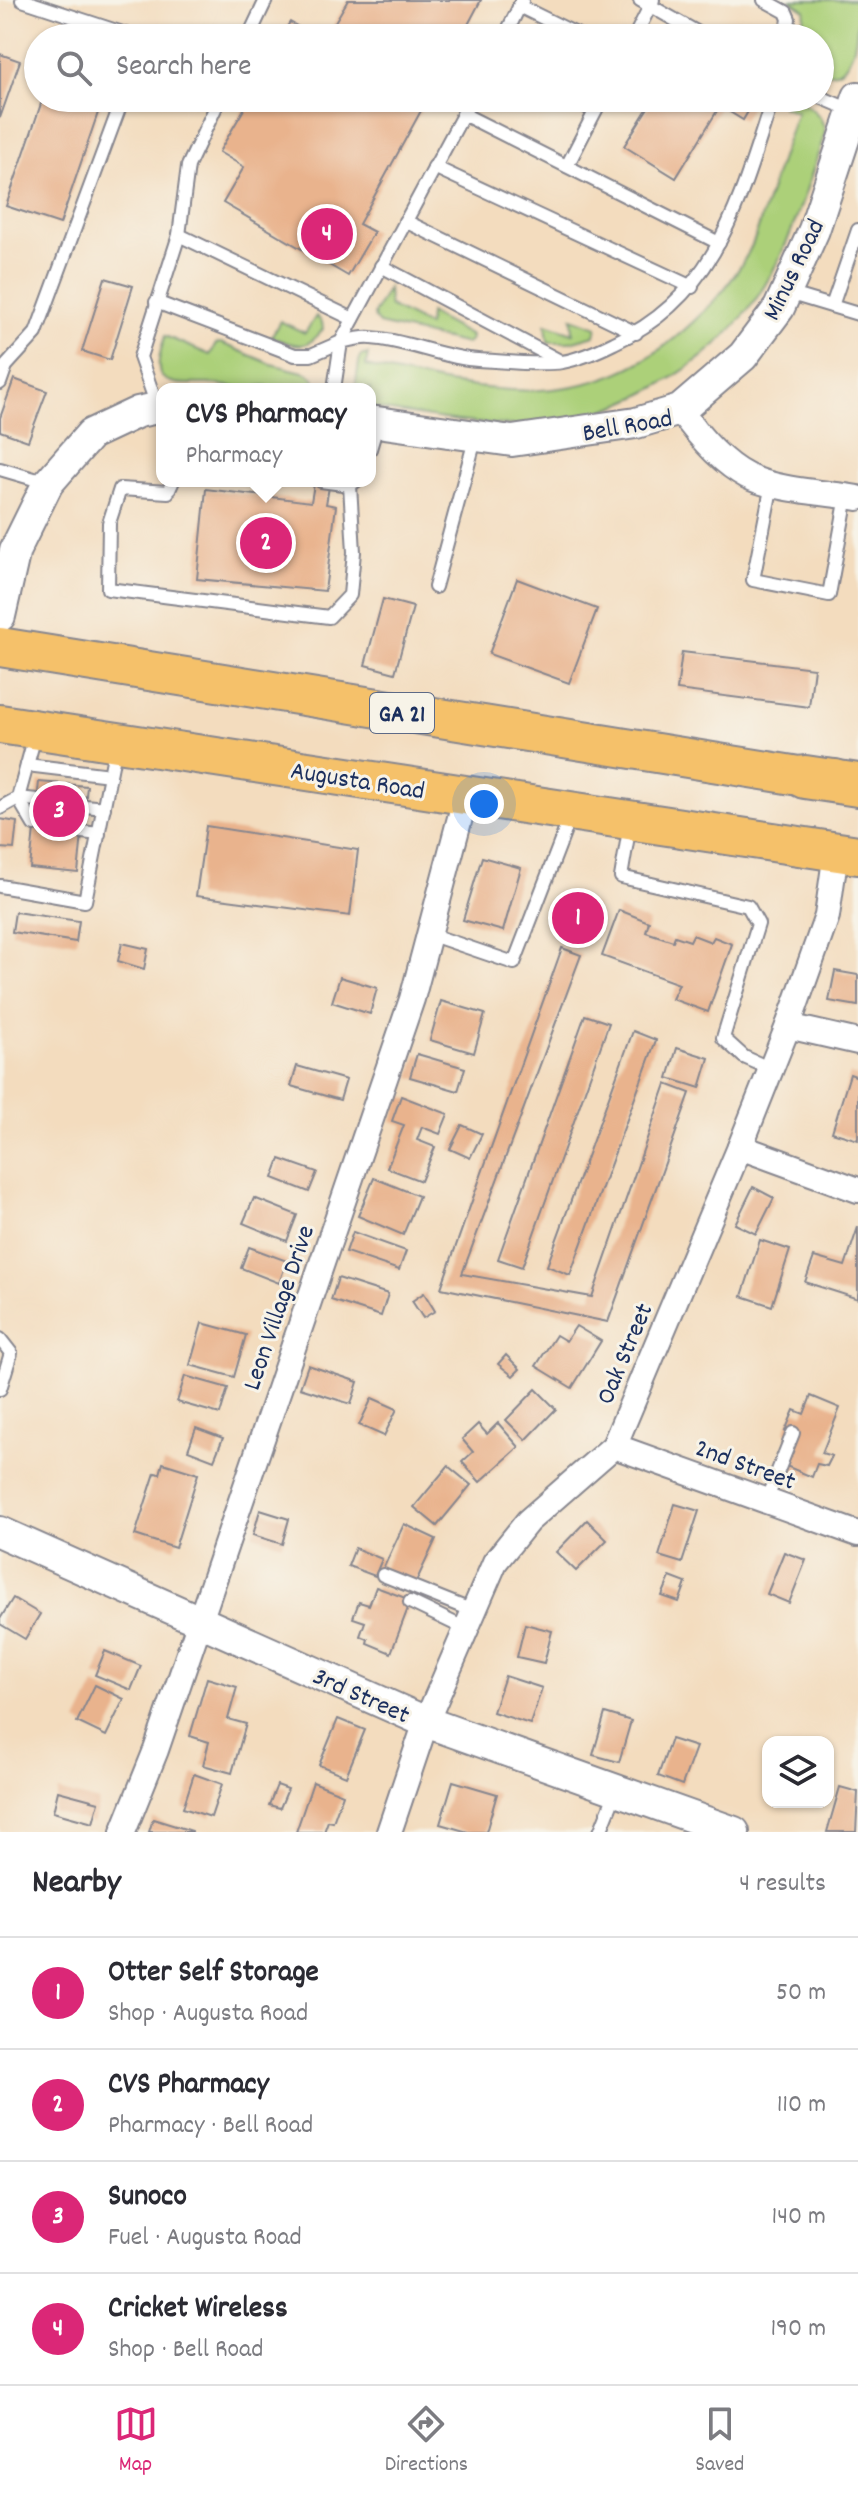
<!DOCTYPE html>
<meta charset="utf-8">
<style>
:root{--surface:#fff;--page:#f7f7f7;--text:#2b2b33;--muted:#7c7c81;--line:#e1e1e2;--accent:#db2777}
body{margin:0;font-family:Dekko,sans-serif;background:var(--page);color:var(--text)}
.controls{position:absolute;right:24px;bottom:24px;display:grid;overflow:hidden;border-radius:16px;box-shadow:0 2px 6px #0004}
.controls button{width:72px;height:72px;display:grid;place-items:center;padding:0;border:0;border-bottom:2px solid var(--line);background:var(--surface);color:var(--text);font:40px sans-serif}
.you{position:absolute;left:484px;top:804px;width:28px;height:28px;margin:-20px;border:6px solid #fff;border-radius:50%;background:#1a73e8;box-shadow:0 0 0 12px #1a73e833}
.badge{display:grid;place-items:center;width:52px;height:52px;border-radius:50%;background:var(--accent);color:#fff;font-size:26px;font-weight:700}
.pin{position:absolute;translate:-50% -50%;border:4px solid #fff;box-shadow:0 2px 8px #0006}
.popup{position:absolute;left:156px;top:383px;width:220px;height:104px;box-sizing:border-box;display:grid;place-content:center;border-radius:16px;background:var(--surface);filter:drop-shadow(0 2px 6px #0005);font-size:26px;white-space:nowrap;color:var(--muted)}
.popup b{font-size:30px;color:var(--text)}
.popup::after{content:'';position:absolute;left:50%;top:100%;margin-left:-16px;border:16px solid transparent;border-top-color:var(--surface)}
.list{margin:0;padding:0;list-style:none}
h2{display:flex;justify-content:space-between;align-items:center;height:104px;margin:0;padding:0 32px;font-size:34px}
h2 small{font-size:26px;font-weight:400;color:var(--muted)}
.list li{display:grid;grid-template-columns:52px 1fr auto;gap:24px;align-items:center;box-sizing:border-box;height:112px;padding:0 32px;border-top:2px solid var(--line)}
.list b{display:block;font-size:30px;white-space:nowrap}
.list p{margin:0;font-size:26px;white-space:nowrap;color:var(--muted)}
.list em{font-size:26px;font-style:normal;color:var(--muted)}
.icon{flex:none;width:44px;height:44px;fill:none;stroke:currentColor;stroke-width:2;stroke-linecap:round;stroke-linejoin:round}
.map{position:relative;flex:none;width:858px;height:1832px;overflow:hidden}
.search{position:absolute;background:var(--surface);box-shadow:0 2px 6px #0004;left:24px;right:24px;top:24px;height:88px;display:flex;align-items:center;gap:20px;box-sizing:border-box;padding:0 28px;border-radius:44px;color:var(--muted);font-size:30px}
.sheet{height:552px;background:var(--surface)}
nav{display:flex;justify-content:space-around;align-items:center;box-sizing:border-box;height:112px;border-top:2px solid var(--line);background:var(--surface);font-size:22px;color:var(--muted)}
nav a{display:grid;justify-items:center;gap:4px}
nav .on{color:var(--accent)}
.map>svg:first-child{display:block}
</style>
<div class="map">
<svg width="858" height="1832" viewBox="0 0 858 1832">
<rect width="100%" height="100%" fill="#f7f3e8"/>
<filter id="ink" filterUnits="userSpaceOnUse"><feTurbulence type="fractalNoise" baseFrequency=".0125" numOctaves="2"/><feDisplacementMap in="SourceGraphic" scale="16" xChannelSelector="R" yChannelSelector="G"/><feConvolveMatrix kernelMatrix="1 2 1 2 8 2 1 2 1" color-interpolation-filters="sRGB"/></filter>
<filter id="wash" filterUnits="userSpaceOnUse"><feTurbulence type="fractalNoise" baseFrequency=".006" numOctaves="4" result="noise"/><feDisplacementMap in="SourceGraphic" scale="32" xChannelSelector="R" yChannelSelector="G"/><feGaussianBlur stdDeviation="1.8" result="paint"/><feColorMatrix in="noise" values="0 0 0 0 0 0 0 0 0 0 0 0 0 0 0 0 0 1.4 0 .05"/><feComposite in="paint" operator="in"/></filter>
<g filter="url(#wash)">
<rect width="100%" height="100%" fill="#f3dcbe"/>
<g fill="#acd079" stroke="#64806c" stroke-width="2">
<path d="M790,0H858C858,26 858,82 820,72V38H802L805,10Z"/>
<path d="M783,98C802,98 824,113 825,133C808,184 793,238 765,285C715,370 606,428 509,425C463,424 416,414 370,408V389H355L360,356L368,354L366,366C488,393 593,418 693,322C716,301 739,273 752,245C758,232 761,217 766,204C776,173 786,142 797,112L782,106Z"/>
<path d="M388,288L389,306L428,326L429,313L471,336L470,341L467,344L379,324L375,319L374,314Z"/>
<path d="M316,316L322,322L323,329C306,353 294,345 271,337L280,321L305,333Z"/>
<path d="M572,318L597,327L595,335L570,342H548L546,324L573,333Z"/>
<path d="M165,336L210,355L216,344L221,343L271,364L307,373L314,378L318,389H269L267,386C260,385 256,388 249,388C234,389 220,383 205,384C161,385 150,382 165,336Z"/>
</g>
<g id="blocks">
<g fill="#e9b38d">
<path d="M348,0H481L461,38H352L332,27Z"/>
<path d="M290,22L318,38H280Z"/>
<path d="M0,54L20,61L0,118Z"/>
<path d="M43,98H103L60,224L6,206Z"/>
<path d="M237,98H428L359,224L374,232L348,276L223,203L244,167L219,152L247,104Z"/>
<path d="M654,98H756L743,120L720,106L676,178L624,146Z"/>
<path d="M105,278L133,286L110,360L82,351Z"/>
<path d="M14,379L47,391L28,441L0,431V418Z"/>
<path d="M314,484L329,487L326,504L336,506L325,591L197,579L206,489L311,502Z"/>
<path d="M517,579L597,609L569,683L489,654Z"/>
<path d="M383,599L413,607L395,673L365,665Z"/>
<path d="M682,652L814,668L809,707L677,690Z"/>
<path d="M39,782L87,786L78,873L30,868Z"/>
<path d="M0,819L17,822L14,849L0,848Z"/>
<path d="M206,826L358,850L350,916L196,896Z"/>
<path d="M482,857L521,868L503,931L463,920Z"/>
<path d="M578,898L596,906L583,936L565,928Z"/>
<path d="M619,910L649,922L646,932L673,941L675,936L690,941L693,935L711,942L714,937L732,944L708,1012L672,999L679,984L602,956Z"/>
<path d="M15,912L79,921L76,942L12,932Z"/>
<path d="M122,943L148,949L144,969L118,961Z"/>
<path d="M562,948L581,955L462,1274L592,1297L666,1084L690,1093L608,1322L441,1288Z"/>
<path d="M835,971L858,975V1006L829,1001Z"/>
<path d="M340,977L377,988L370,1014L332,1002Z"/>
<path d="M441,1001L485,1014L474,1053L430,1040Z"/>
<path d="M585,1015L609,1023L522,1267L498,1259Z"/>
<path d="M633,1031L656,1040L570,1275L547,1266Z"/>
<path d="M677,1048L709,1058L700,1088L668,1078Z"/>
<path d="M417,1054L465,1068L458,1091L410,1077Z"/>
<path d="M297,1066L346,1080L340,1100L291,1086Z"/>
<path d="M850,1074L858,1077V1140L832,1132Z"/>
<path d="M401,1096L448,1114L440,1134L422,1127L417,1140L435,1147L421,1181L387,1168L404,1125L392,1121Z"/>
<path d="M462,1125L482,1134L470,1158L450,1149Z"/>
<path d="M280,1159L317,1172L309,1192L273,1178Z"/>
<path d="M374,1178L419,1196L403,1235L358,1216Z"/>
<path d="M753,1187L774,1198L756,1234L735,1224Z"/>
<path d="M254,1198L297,1215L287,1241L243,1223Z"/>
<path d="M858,1227V1299L805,1282L814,1257L845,1266Z"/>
<path d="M353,1232L406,1251L399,1270L346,1252Z"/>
<path d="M760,1240L790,1250L772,1306L742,1296Z"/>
<path d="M249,1247L287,1261L279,1283L241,1268Z"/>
<path d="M338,1278L388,1294L381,1316L331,1300Z"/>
<path d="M424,1293L435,1311L423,1318L412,1301Z"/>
<path d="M202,1323L246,1335L234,1377L190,1365Z"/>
<path d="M576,1326L601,1341L572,1388L536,1366L556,1335L566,1341Z"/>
<path d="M506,1355L520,1369L513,1376L498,1364Z"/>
<path d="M308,1365L358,1382L351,1404L300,1388Z"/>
<path d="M185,1376L228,1388L220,1414L177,1402Z"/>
<path d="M536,1389L556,1409L526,1440L506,1420Z"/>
<path d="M811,1396L840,1408L822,1453L832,1456L827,1466L817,1464L812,1477L786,1466L797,1434L785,1431L794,1410L804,1414Z"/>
<path d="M372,1398L397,1409L384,1436L359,1425Z"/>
<path d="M498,1423L519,1447L480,1482L462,1462L473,1452L462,1439L478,1424L487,1434Z"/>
<path d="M196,1428L223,1438L214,1460L188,1450Z"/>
<path d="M163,1463L198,1474L175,1548L135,1535L155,1473L160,1474Z"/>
<path d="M448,1466L471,1485L437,1526L414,1507Z"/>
<path d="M675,1504L699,1511L682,1563L659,1556Z"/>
<path d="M260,1510L289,1519L282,1544L253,1535Z"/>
<path d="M587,1520L607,1540L576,1571L556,1552Z"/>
<path d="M404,1524L436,1539L415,1584L383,1569Z"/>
<path d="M355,1548L382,1559L375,1576L348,1566Z"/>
<path d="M784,1552L806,1560L789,1603L767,1594Z"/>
<path d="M670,1577L686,1583L679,1602L662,1596Z"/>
<path d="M376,1587L411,1600L391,1653L367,1643L368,1639L360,1636L365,1622L353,1618L359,1602L369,1605Z"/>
<path d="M13,1598L40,1614L25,1639L0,1624V1619Z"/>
<path d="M525,1624L552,1631L544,1663L517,1657Z"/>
<path d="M105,1651L141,1666L131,1690L95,1675Z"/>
<path d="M505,1676L542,1688L530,1724L493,1712Z"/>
<path d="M207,1678L237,1687L228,1719L246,1724L232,1773L203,1765L209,1742L190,1736Z"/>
<path d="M95,1685L124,1699L106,1736L77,1722Z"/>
<path d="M605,1713L631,1721L619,1762L593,1755Z"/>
<path d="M338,1719L365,1730L346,1776L319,1765Z"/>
<path d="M671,1739L696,1747L682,1785L658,1776Z"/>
<path d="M194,1774L222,1784L211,1817L183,1808Z"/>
<path d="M453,1781L497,1794L486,1832H468L440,1824Z"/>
<path d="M313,1782L343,1794L333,1822L328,1821L324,1832H296Z"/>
<path d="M277,1785L288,1789L280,1808L269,1805Z"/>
<path d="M840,1787L858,1792L856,1832H827Z"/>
<path d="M58,1791L99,1802L93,1823L53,1812Z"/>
<path d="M153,1819L192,1831V1832H149Z"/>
</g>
</g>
</g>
<g filter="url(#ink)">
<use href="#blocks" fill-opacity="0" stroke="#87868e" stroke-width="2"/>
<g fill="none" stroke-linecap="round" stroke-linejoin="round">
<defs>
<g id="service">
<path d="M22,0L138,38"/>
<path d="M640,0L707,38"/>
<path d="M764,0L786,12L789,19L786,38"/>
<path d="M519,6L584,38"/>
<path d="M248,38L266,0"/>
<path d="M504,38L522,1"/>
<path d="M634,38L653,0"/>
<path d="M820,97L853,111"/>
<path d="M569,98L595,111"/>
<path d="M463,114L719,243"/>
<path d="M567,166L602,98"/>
<path d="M434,167L692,287"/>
<path d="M405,221L636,333"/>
<path d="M179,235L353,319"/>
<path d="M381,266L558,360"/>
<path d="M788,293L858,314"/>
<path d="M156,302L295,355H311L341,342L472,98"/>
<path d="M832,306L858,230"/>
<path d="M0,383L6,366L36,333L123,98"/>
<path d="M334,389L341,342C350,340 361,337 371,338C407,340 442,358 478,360C500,361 541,366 562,362C580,359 598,351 614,343C718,296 740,198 773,98"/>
<path d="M157,406L140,357L179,235L188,166L220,98"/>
<path d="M370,449L378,422"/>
<path d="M0,469L48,483"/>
<path d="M173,481L168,492L120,489L109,523L108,589L329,617L350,595L354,552L350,485"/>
<path d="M321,481L350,485L356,481"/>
<path d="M772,484L753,580L829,595L847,496"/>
<path d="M435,587L476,436"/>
<path d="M27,765L110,775"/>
<path d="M18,798L34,825"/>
<path d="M18,798L37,800"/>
<path d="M85,806L104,808"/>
<path d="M0,808L18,798L36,732"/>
<path d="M630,824L621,877L748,906L758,924L723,1038L744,1057L771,1069"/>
<path d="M82,832L99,834"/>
<path d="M0,886L85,901L116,745"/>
<path d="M429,934L514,963L571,815"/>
<path d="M0,1339L11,1353L0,1389"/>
<path d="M766,1501L793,1433"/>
<path d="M383,1575L473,1611"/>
<path d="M410,1602L466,1629"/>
<path d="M600,1832L616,1792"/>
</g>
<g id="minor">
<path d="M680,410C697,434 720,462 747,476C774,490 827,493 858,498"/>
<path d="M788,1026L858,1042"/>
<path d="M740,1147L858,1190"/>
<path d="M614,1446L858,1534"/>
<path d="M123,1832L156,1750L412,999L466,795"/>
<path d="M389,1832L426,1722L495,1562L528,1521L614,1446L740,1147L788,1026L827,916L836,852"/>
</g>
<g id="tertiary">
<path d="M370,421L512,441L636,423L680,410L743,356L779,308L814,230L858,97"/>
<path d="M0,616L15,550L48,483L91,434L138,412L162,407"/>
<path d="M0,1532L426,1722L734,1832"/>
</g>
<g id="trunk">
<path d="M0,647L805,777L835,779"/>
<path d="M0,724L858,855"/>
</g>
<path id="motorway" d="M805,777L858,785"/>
</defs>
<use href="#service" stroke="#87868e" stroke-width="16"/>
<use href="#minor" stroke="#87868e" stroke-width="28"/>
<use href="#tertiary" stroke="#87868e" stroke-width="34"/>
<use href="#trunk" stroke="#87868e" stroke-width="42"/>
<use href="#motorway" stroke="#87868e" stroke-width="46"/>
<use href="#service" stroke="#fff" stroke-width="12"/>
<use href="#minor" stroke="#fff" stroke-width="24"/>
<use href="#tertiary" stroke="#fff" stroke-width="30"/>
<use href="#trunk" stroke="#f5c16b" stroke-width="38"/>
<use href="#motorway" stroke="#f5c16b" stroke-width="42"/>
</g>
</g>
<g text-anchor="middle" stroke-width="6" stroke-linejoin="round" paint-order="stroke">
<rect fill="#f7f3e8" stroke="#5d6a87" stroke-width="2" x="370" y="693" width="64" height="40" rx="6"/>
<g font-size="24" font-weight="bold" fill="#1b2f5e">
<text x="402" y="721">GA 21</text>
</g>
<g font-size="26" fill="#1b2f5e" stroke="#f7f3e8">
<text transform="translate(792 269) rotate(-64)" y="9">Minus Road</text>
<text transform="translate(627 424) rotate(-10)" y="9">Bell Road</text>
<text transform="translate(358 779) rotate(9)" y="9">Augusta Road</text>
<text transform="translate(277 1307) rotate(-71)" y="9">Leon Village Drive</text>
<text transform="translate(623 1353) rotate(-67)" y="9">Oak Street</text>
<text transform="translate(746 1463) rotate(20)" y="9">2nd Street</text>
<text transform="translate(362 1694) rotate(24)" y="9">3rd Street</text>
</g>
</g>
</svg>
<div class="controls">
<button><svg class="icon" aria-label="layers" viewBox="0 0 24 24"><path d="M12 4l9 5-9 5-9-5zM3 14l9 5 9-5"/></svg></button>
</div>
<div class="you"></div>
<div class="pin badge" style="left:578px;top:918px">1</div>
<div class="pin badge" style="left:266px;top:543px">2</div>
<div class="popup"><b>CVS Pharmacy</b>Pharmacy</div>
<div class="pin badge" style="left:59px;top:811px">3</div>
<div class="pin badge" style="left:327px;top:234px">4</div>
<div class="search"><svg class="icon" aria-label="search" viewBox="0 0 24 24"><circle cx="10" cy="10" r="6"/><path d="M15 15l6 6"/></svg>Search here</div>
</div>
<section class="sheet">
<h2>Nearby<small>4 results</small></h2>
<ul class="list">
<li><span class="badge">1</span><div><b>Otter Self Storage</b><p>Shop · Augusta Road</p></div><em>50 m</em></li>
<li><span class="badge">2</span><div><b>CVS Pharmacy</b><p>Pharmacy · Bell Road</p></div><em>110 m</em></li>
<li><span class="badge">3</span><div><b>Sunoco</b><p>Fuel · Augusta Road</p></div><em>140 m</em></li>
<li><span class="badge">4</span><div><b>Cricket Wireless</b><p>Shop · Bell Road</p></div><em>190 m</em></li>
</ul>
</section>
<nav>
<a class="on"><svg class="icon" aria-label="map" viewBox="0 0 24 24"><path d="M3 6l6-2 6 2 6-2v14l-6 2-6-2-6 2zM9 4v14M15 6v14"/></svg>Map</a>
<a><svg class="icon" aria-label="directions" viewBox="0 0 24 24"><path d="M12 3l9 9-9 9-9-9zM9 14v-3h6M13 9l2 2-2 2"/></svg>Directions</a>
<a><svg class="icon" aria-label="saved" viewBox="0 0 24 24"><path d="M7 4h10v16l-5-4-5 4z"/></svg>Saved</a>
</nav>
